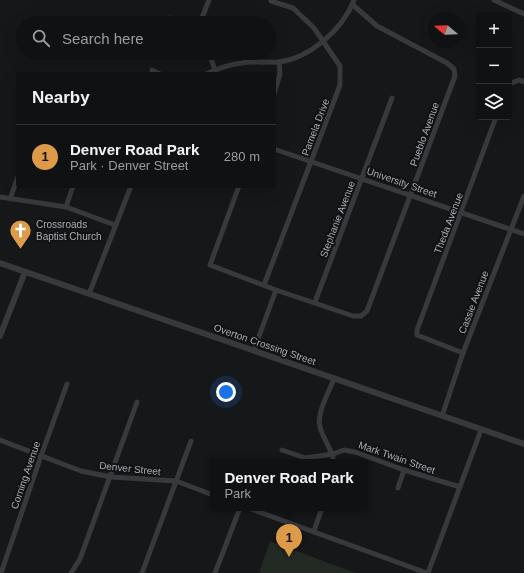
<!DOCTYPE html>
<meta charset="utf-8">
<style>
:root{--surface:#101112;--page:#1e1f20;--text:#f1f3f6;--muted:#9c9d9f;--line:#303132;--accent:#dd9b4a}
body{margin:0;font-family:Arial,sans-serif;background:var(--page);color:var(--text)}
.controls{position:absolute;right:12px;top:12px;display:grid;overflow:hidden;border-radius:4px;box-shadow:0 4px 16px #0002}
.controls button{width:36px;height:36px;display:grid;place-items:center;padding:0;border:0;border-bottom:1px solid var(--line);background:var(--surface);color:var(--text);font:20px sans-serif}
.compass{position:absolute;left:428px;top:12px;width:36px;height:36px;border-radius:50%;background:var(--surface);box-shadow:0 4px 16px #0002;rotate:289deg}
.you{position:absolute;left:226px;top:392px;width:14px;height:14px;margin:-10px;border:3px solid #fff;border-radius:50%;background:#1a73e8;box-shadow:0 0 0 6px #1a73e833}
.badge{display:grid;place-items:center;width:26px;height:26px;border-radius:50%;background:var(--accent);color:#111;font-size:13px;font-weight:700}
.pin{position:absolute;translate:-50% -33px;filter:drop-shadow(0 1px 2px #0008)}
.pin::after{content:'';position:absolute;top:21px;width:14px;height:12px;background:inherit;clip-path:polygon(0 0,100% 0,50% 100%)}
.popup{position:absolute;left:210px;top:459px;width:158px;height:52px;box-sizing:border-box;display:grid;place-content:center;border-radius:4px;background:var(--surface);filter:drop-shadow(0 1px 3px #0005);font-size:13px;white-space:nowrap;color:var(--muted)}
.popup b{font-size:15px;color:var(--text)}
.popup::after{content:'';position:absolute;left:50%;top:100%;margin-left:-8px;border:8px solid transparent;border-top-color:var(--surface)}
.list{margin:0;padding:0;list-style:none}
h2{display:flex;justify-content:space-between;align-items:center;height:52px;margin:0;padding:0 16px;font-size:17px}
h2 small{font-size:13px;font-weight:400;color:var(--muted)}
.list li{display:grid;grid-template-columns:26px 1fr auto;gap:12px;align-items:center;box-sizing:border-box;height:64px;padding:0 16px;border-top:1px solid var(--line)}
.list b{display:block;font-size:15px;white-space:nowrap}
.list p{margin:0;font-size:13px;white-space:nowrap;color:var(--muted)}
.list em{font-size:13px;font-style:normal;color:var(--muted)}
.icon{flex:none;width:22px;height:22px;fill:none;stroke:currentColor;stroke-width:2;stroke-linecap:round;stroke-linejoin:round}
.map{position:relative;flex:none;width:524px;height:573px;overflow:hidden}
.search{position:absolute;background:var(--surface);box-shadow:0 4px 16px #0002;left:16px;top:16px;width:260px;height:44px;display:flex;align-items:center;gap:10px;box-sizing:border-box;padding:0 14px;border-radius:22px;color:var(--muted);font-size:15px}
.panel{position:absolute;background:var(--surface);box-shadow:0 4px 16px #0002;left:16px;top:72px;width:260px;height:116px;border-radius:4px}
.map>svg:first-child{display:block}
</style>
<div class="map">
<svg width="524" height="573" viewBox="0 0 524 573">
<rect width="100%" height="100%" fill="#161718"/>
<path fill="#232a23" d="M270,541L355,573H259Z"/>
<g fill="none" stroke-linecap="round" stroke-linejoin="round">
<g stroke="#38393d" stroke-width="5">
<path d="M494,0L524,14"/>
<path d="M170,18L180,23"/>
<path d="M200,23L209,0"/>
<path d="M209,53L215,70"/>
<path d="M152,70L160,74"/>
<path d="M206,74C217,69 230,64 242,63C254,61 266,63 279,62C310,58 343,29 354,0"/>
<path d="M509,84L519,80L524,82"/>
<path d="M274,94L280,74L279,62"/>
<path d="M274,149L524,234"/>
<path d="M239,186L210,265L276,290L353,316H361L367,311L455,76L454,69L447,63L377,26L353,5"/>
<path d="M0,197L66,207L115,225"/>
<path d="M10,199L18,177"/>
<path d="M66,207L73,186"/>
<path d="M264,285L340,85V66L314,28L293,8L271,1"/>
<path d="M89,294L131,186"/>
<path d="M315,302L392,98"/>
<path d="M254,350L276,290"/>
<path d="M463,353L417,335V330L496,117"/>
<path d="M334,379C329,391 316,415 320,427C323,439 332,449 334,462"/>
<path d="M442,416L463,353L524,196"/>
<path d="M0,440L81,471L111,477L176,481L213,495"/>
<path d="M282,450L305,458L333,454L344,450L355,452L404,470L460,487"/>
<path d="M398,488L404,470"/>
<path d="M248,508L427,573"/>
<path d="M314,531L322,508"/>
<path d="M1,573L41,456L67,384"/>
<path d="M71,573L80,559L137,402"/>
<path d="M142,573L191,441"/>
<path d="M215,573L240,508"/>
<path d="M428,573L481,430"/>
</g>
<g stroke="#38393d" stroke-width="6">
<path d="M0,263L524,444"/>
<path d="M0,336L25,272"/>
</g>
</g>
<defs>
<symbol id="church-pin" viewBox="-11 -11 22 30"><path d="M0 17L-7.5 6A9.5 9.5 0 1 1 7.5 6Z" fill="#dd9b4a" stroke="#111213"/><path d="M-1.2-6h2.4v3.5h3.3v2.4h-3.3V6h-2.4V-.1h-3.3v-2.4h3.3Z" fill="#fff"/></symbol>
</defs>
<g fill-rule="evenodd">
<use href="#church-pin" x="8" y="218" width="25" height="34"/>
</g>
<g text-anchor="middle" stroke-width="4" stroke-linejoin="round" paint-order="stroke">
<g font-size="10" fill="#aaafb6" stroke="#111213">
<text transform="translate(315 127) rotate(-69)" y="4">Pamela Drive</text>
<text transform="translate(424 134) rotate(-70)" y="4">Pueblo Avenue</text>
<text transform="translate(402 182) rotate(19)" y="4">University Street</text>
<text transform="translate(337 219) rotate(-69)" y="4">Stephanie Avenue</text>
<text transform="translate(448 223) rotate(-69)" y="4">Theda Avenue</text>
<text transform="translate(473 302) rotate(-69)" y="4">Cassie Avenue</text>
<text transform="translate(265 344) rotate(19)" y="4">Overton Crossing Street</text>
<text transform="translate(397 457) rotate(19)" y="4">Mark Twain Street</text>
<text transform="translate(130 468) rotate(6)" y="4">Denver Street</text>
<text transform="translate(25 475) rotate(-71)" y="4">Corning Avenue</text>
</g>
<g font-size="10" fill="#aaafb6" stroke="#111213" text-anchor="start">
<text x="36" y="228">Crossroads<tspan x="36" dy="12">Baptist Church</tspan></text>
</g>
</g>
</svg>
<div class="controls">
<button>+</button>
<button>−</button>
<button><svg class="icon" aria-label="layers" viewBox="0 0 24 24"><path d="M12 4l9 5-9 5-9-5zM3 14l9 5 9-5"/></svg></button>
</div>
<svg class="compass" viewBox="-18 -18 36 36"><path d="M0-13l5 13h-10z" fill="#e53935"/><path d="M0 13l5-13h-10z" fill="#9c9d9f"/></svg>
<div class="you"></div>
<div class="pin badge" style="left:289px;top:557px">1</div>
<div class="popup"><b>Denver Road Park</b>Park</div>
<div class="search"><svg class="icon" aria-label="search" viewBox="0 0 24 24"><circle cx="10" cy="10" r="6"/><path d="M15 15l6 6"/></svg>Search here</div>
<section class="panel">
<h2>Nearby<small></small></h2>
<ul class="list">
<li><span class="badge">1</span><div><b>Denver Road Park</b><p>Park · Denver Street</p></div><em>280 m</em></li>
</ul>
</section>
</div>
